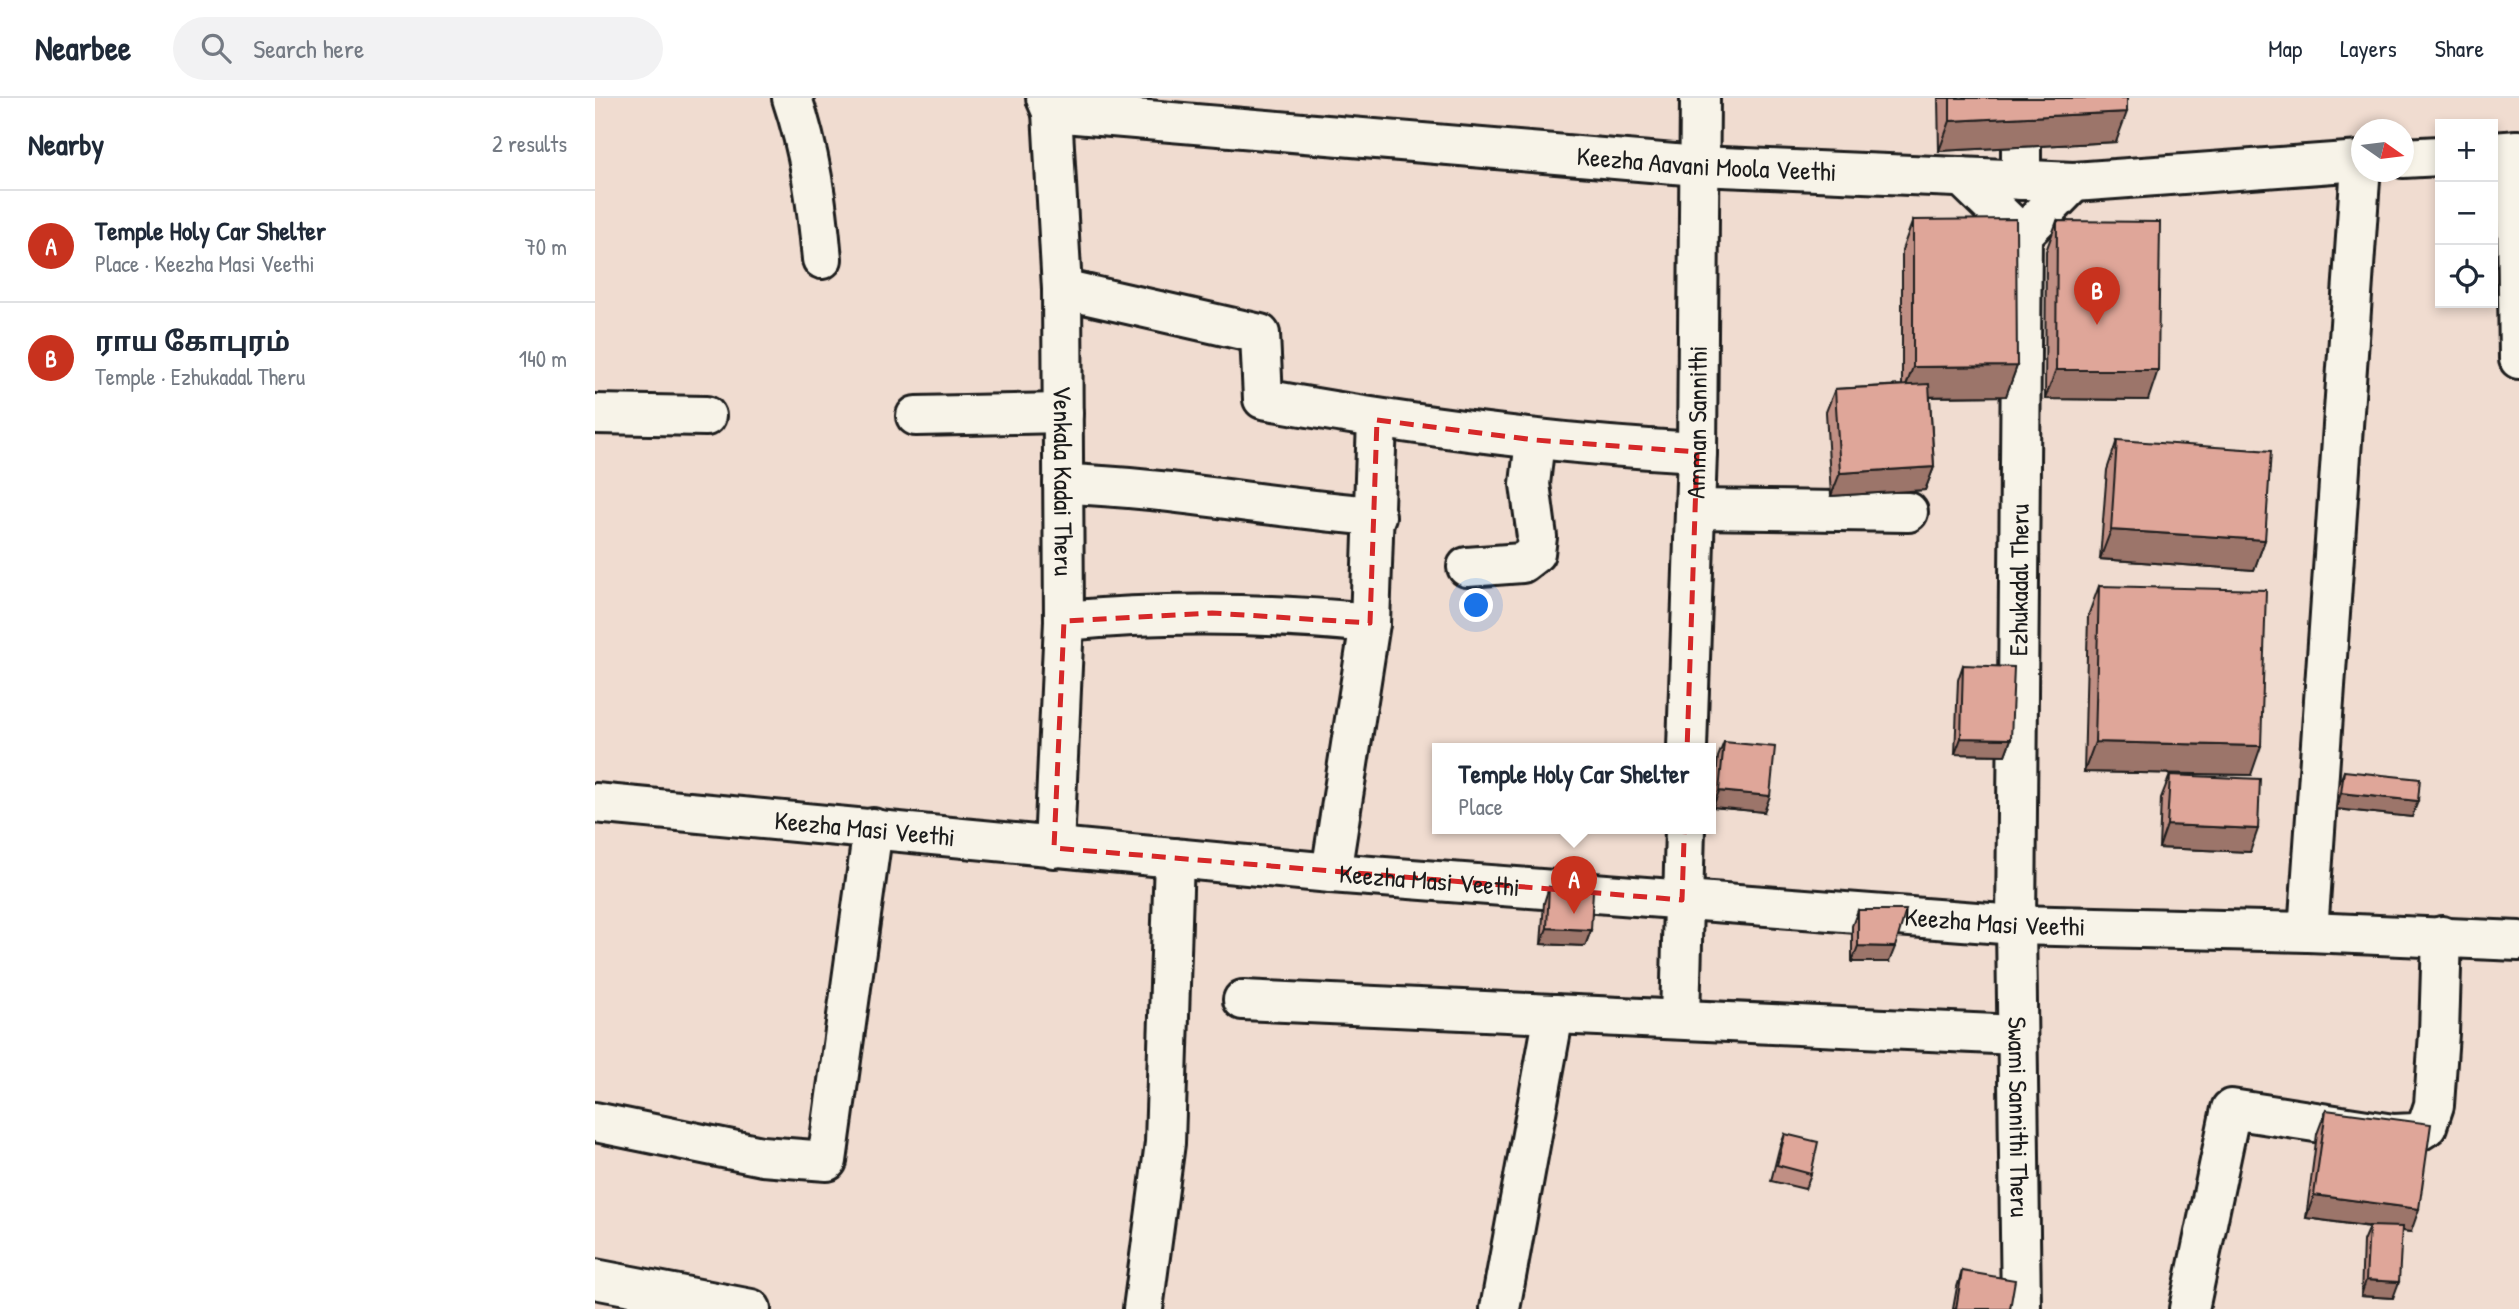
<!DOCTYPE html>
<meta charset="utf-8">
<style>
:root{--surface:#fff;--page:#f2f2f3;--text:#1f2937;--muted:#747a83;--line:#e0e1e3;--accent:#c8321e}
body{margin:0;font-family:"Patrick Hand","Noto Sans Tamil",sans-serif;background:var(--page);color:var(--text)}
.controls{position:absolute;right:21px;top:21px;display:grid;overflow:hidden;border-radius:0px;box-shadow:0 4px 10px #0003}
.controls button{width:63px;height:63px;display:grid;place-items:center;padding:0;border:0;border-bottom:2px solid var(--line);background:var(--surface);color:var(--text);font:35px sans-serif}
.compass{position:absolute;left:1756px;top:21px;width:63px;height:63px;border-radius:50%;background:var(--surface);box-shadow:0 4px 10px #0003;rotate:104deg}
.you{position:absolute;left:882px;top:508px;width:24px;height:24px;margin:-18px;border:5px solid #fff;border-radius:50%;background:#1a73e8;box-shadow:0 0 0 10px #1a73e833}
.badge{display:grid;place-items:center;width:46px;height:46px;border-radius:50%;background:var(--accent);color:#fff;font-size:23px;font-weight:700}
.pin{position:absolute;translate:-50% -58px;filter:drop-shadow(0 2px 4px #0008)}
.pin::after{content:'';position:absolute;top:37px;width:24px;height:21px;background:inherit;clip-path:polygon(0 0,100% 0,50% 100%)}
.popup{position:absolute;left:837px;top:645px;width:284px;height:91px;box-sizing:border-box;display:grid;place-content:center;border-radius:0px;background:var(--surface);filter:drop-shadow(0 2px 5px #0005);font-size:23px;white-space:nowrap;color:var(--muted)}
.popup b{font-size:26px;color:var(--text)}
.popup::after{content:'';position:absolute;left:50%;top:100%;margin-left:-14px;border:14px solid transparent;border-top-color:var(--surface)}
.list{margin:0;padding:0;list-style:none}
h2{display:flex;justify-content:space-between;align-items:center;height:91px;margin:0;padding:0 28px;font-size:30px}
h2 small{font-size:23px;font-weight:400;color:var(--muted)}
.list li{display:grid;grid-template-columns:46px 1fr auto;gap:21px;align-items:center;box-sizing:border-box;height:112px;padding:0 28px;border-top:2px solid var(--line)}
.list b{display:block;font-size:26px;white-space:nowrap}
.list p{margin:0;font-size:23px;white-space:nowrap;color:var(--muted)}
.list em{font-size:23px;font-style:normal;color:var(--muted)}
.icon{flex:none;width:38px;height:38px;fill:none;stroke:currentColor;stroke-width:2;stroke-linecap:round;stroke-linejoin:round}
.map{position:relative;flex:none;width:1924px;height:1211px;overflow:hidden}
header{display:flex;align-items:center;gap:42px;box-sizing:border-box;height:98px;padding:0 35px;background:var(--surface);border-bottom:2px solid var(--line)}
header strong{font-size:33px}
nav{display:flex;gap:38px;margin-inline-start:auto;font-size:24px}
.search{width:490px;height:63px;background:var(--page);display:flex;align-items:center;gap:18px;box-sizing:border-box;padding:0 24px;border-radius:38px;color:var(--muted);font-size:26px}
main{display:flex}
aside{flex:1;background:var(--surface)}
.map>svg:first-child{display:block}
</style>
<header>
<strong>Nearbee</strong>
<div class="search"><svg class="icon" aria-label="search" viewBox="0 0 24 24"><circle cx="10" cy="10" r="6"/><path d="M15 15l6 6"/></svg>Search here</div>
<nav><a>Map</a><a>Layers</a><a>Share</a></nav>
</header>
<main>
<aside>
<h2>Nearby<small>2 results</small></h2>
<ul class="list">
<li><span class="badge">A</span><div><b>Temple Holy Car Shelter</b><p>Place · Keezha Masi Veethi</p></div><em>70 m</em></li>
<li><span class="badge">B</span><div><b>ராய கோபுரம்</b><p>Temple · Ezhukadal Theru</p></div><em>140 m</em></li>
</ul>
</aside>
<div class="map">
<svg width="1924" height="1211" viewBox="0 0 1924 1211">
<rect width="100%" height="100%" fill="#f0dcd0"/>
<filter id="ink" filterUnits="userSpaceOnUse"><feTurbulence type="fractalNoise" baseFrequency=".0143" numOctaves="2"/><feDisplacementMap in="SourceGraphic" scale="14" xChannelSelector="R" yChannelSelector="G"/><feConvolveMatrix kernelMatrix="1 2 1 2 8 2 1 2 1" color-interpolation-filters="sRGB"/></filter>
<g filter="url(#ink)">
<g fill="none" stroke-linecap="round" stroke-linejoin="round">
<defs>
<g id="minor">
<path d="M197,0C215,53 222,105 227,161"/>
<path id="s1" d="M457,14L467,191L469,523L459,750"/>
<path d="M1921,52L1924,261"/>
<path d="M1367,79L1427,137L1479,84"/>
<path d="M1426,82V49"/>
<path d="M467,191L665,236L668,301C812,327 956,346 1102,354"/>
<path d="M0,316L111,318"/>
<path d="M321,318L468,315"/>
<path d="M468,386C573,389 676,410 781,418"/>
<path d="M1100,411L1313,414"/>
<path d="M872,469L927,465L940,455L942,439L935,386L940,342"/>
<path d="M469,523C571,513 673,515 775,525"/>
<path id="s2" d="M1092,650L1102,354L1105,0"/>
<path d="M736,775L775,525L782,322"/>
<path id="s3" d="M1421,827L1427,137"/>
<path d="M1713,834L1766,67"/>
<path d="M648,902L1422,937"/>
<path d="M1085,921L1090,730"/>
<path d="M0,1024L167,1058L232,1063L278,730"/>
<path d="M0,1181L156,1211"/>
<path d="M548,1211L570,1045L579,760"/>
<path d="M905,1211L959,916"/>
<path d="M1594,1211L1636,1011L1798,1036L1821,1035L1832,1028L1839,1007L1844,935L1847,838"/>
</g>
<g id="major">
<path id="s4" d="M451,0L457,14L1103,68L1479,84L1766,63"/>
<path d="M1898,54L1924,52"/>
<path d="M1808,60L1845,58"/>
<path id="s5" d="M0,705L736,775L1421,827L1713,834L1924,843"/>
<path id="s6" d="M1421,827L1426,1211"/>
</g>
</defs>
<use href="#minor" stroke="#1c1c1c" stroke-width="44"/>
<use href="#major" stroke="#1c1c1c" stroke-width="44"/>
<use href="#minor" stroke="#f7f3e8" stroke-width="38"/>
<use href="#major" stroke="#f7f3e8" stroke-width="38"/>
</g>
<g fill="#c08f84" stroke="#1c1c1c" stroke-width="2">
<path d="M1343,0H1532L1521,44L1344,53Z"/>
<path d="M1318,122L1422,268L1411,298L1335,299L1339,369L1330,392L1236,398L1231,314L1240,291L1307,287V152Z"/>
<path d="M1462,123L1553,302L1450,301L1451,153Z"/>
<path d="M1522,342L1670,442L1659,472L1505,461L1512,372Z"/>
<path d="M1504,488L1656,677L1489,674L1493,518Z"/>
<path d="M1368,567L1416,641L1410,657L1360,656L1363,582Z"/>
<path d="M1129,644L1169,714L1118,709L1123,659Z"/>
<path d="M1749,673L1817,719L1741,711L1743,689Z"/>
<path d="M1575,677L1655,754L1564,750L1566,700Z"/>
<path d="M954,789L996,832L990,848L946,846L949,805Z"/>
<path d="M1263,812L1294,864H1257V828Z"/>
<path d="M1731,1012L1816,1134L1806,1133L1798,1200L1766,1198L1768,1143L1774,1129L1711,1120L1722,1036Z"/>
<path d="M1190,1036L1216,1076L1210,1091L1176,1083L1184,1051Z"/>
<path d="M1367,1173L1415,1211H1358L1362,1189Z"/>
</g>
<g fill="#9c746b" stroke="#1c1c1c" stroke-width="2">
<path d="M1532,14L1521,44L1344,53L1355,23Z"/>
<path d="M1422,268L1411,298L1307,299L1318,269Z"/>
<path d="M1461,272H1563L1553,302L1450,301Z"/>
<path d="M1339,369L1330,392L1236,398L1245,375Z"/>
<path d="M1516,432L1670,442L1659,472L1505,461Z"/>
<path d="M1366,640L1416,641L1410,657L1360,656Z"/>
<path d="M1500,644L1666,648L1656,677L1489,674Z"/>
<path d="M1124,693L1175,698L1169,714L1118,709Z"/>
<path d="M1746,695L1823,703L1817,719L1741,711Z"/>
<path d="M1572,727L1663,731L1655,754L1564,750Z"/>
<path d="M952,830L996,832L990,848L946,846Z"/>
<path d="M1263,848L1300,849L1294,864H1257Z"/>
<path d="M1719,1097L1824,1111L1816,1134L1711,1120Z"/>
<path d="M1771,1182L1804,1184L1798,1200L1766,1198Z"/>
</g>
<g fill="#dfa699" stroke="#1c1c1c" stroke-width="2">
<path d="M1355,0H1532V14L1355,23Z"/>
<path d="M1421,121L1422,268L1318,269V122Z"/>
<path d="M1462,123L1565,124L1563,272H1461Z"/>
<path d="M1334,286L1339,369L1245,375L1240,291Z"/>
<path d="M1522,342L1676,353L1670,442L1516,432Z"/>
<path d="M1504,488L1671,492L1666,648L1500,644Z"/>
<path d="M1368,567L1419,569L1416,641L1366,640Z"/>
<path d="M1129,644L1180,649L1175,698L1124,693Z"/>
<path d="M1749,673L1825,681L1823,703L1746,695Z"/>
<path d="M1575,677L1665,681L1663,731L1572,727Z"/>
<path d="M954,789L998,792L996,832L952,830Z"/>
<path d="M1263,812H1311L1300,849L1263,848Z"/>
<path d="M1731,1012L1836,1026L1824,1111L1719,1097Z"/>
<path d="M1190,1036L1223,1044L1216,1076L1182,1067Z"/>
<path d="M1774,1128L1807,1129L1804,1184L1771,1182Z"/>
<path d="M1367,1173L1420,1182L1415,1211H1361Z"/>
</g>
</g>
<path fill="none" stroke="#d62828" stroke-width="5" stroke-dasharray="14 9" stroke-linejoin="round" d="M782,322L940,342L1102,354L1087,802L459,750L469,523L617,515L775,525Z"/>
<g text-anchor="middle" stroke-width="5" stroke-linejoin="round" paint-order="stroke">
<g font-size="26" fill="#1c1c1c" stroke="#f7f3e8">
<text dy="9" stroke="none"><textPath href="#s4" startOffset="672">Keezha Aavani Moola Veethi</textPath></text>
<text dy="9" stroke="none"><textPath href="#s2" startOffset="326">Amman Sannithi</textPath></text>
<text dy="9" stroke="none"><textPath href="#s1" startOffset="369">Venkala Kadai Theru</textPath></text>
<text dy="9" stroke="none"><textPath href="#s3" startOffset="345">Ezhukadal Theru</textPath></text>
<text dy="9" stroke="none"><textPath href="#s5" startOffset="271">Keezha Masi Veethi</textPath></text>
<text dy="9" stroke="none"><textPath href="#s5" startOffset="838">Keezha Masi Veethi</textPath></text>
<text dy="9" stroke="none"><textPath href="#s5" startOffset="1405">Keezha Masi Veethi</textPath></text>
<text dy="9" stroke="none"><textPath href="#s6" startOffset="192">Swami Sannithi Theru</textPath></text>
</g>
</g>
</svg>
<div class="controls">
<button>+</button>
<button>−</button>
<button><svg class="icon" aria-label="locate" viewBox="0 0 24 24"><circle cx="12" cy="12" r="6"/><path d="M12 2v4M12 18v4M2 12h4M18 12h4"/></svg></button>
</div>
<svg class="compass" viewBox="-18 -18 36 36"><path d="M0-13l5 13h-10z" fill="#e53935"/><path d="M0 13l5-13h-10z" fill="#747a83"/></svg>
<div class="you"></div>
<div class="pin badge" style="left:979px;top:816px">A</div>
<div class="popup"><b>Temple Holy Car Shelter</b>Place</div>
<div class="pin badge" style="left:1502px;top:227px">B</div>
</div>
</main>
